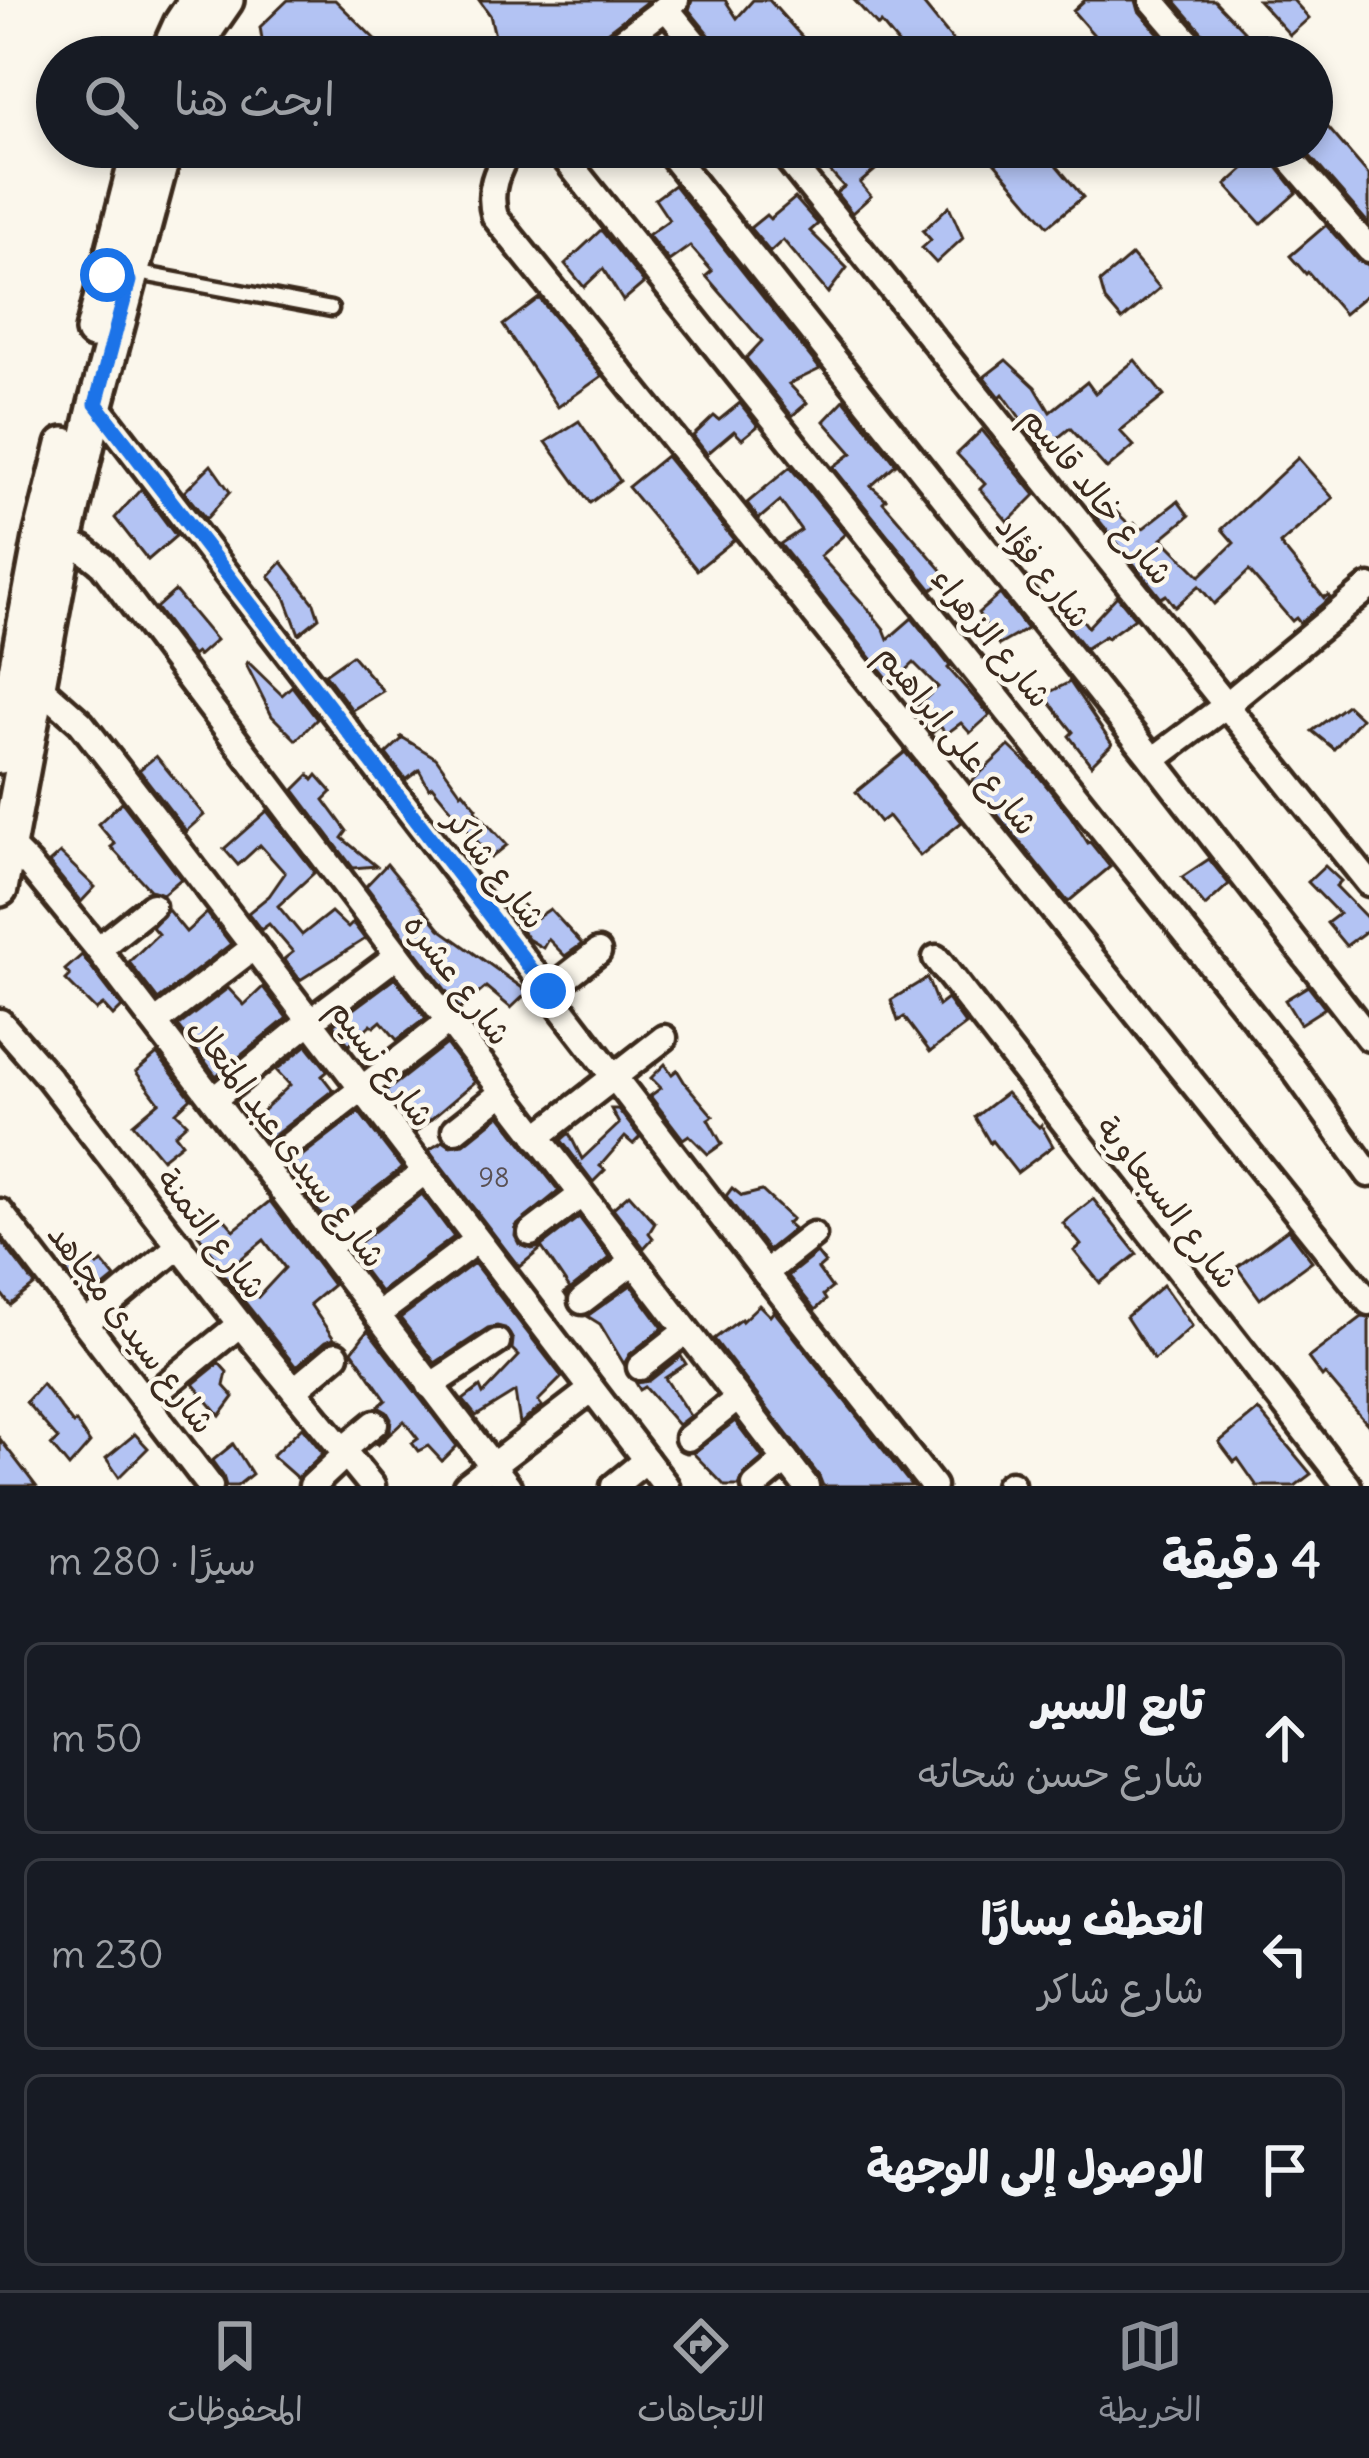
<!DOCTYPE html>
<html lang="ar">
<meta charset="utf-8">
<style>
:root{--surface:#171b24;--page:#242831;--text:#f1f3f6;--muted:#9ea1a6;--line:#363941;--accent:#8c9099}
body{margin:0;font-family:Delius,"Playpen Sans Arabic",sans-serif;background:var(--page);color:var(--text);direction:rtl}
.stop{position:absolute;width:36px;height:36px;margin:-27px;border:9px solid #1a73e8;border-radius:50%;background:#fff}
.stop.end{background:#1a73e8;border-color:#fff;box-shadow:0 3px 12px #0008}
.list{margin:0;padding:0;list-style:none}
h2{display:flex;justify-content:space-between;align-items:center;height:156px;margin:0;padding:0 48px;font-size:51px}
h2 small{font-size:39px;font-weight:400;color:var(--muted)}
.list li{display:grid;grid-template-columns:78px 1fr auto;gap:36px;align-items:center;box-sizing:border-box;height:192px;margin:0 24px 24px;padding:0 24px;border:3px solid var(--line);border-radius:18px}
.list b{display:block;font-size:45px;white-space:nowrap}
.list p{margin:0;font-size:39px;white-space:nowrap;color:var(--muted)}
.list em{font-size:39px;font-style:normal;color:var(--muted)}
.icon{flex:none;width:66px;height:66px;fill:none;stroke:currentColor;stroke-width:2;stroke-linecap:round;stroke-linejoin:round}
.map{position:relative;flex:none;width:1369px;height:1486px;overflow:hidden;direction:ltr}
.search{position:absolute;background:var(--surface);box-shadow:0 6px 18px #0003;left:36px;right:36px;top:36px;height:132px;display:flex;align-items:center;gap:30px;box-sizing:border-box;padding:0 42px;border-radius:66px;color:var(--muted);font-size:45px}
.sheet{height:804px;background:var(--surface)}
nav{display:flex;justify-content:space-around;align-items:center;box-sizing:border-box;height:168px;border-top:3px solid var(--line);background:var(--surface);font-size:33px;color:var(--muted)}
nav a{display:grid;justify-items:center;gap:6px}
nav .on{color:var(--accent)}
.map>svg:first-child{display:block}
</style>
<div class="map">
<svg width="1369" height="1486" viewBox="0 0 1369 1486">
<rect width="100%" height="100%" fill="#fbf7ec"/>
<filter id="ink" filterUnits="userSpaceOnUse"><feTurbulence type="fractalNoise" baseFrequency=".00833" numOctaves="2"/><feDisplacementMap in="SourceGraphic" scale="24" xChannelSelector="R" yChannelSelector="G"/><feConvolveMatrix kernelMatrix="1 2 1 2 8 2 1 2 1" color-interpolation-filters="sRGB"/></filter>
<g filter="url(#ink)">
<g fill="#b3c3f3" stroke="#3b2a1e" stroke-width="3" fill-rule="evenodd">
<path d="M288,0H335L393,57H265L260,27Z"/>
<path d="M479,0H649L591,44L585,57H505L498,49L490,15Z"/>
<path d="M692,0H725L737,18L753,0H769L820,57H722L719,47L689,10Z"/>
<path d="M854,0H920L954,42L935,57H909L881,23L878,26Z"/>
<path d="M1085,0H1136L1139,11L1179,57H1113L1073,11Z"/>
<path d="M1174,0H1214L1244,31L1241,33L1263,57H1217L1214,46Z"/>
<path d="M1258,0H1293L1309,18L1290,35Z"/>
<path d="M1312,109L1369,175V224L1302,147H1312Z"/>
<path d="M808,147H902L860,183L871,196L852,213L836,193L844,187Z"/>
<path d="M998,147H1041L1083,197L1048,226L989,156Z"/>
<path d="M1264,151L1297,192L1261,224L1226,185Z"/>
<path d="M674,185L820,369L789,384L807,403L792,416L746,358L762,341L706,276L712,271L690,246L669,261L648,235L669,220L655,199Z"/>
<path d="M795,198L818,224L810,231L847,268L828,293L783,240L770,252L750,228L766,215L770,219Z"/>
<path d="M949,206L963,238L936,263L922,248L931,240L923,231Z"/>
<path d="M1326,225L1357,260L1369,265V293L1344,314L1308,272L1306,274L1290,256Z"/>
<path d="M601,230L644,283L623,301L603,269L584,287L565,264Z"/>
<path d="M1132,255L1160,288L1122,320L1105,300L1100,282Z"/>
<path d="M539,298L602,376L558,407L503,325Z"/>
<path d="M1006,360L1035,387L1050,412L1087,382L1095,393L1135,360L1164,396L1120,431L1134,446L1107,469L1070,428L1043,450L1003,394L1000,397L984,377Z"/>
<path d="M844,400L896,464L871,486L886,499L883,502L948,577L932,590L833,467L852,453L824,421Z"/>
<path d="M740,403L758,426L742,439L734,431L707,454L693,436L714,416L719,420Z"/>
<path d="M579,421L620,481L590,503L546,442Z"/>
<path d="M982,430L1035,495L1008,522L980,489L985,484L957,454Z"/>
<path d="M666,456L734,540L697,570L628,487Z"/>
<path d="M1298,458L1333,498L1280,544L1324,598L1328,595L1330,598L1300,623L1296,618L1292,621L1249,571L1214,604L1199,586L1175,607L1166,595L1161,598L1093,513L1105,501L1131,526L1135,523L1141,530L1178,501L1189,516L1162,538L1200,576L1234,543L1222,529Z"/>
<path d="M211,465L230,492L206,519L184,492Z"/>
<path d="M790,467L845,534L820,556L868,609L884,629L888,639L912,618L950,666L948,668L990,715L970,733L961,723L946,734L940,726L932,733L913,710L938,687L914,663L892,684L780,544L801,530L780,501L759,519L747,503Z"/>
<path d="M141,489L176,536L148,560L115,518Z"/>
<path d="M282,562L314,603L319,618L299,634L285,597L269,576Z"/>
<path d="M175,591L216,640L198,656L196,653L192,656L156,608Z"/>
<path d="M1000,594L1027,629L999,645L978,613Z"/>
<path d="M1117,596L1135,618L1107,638L1105,636L1085,649L1064,622L1075,610L1088,627Z"/>
<path d="M352,655L383,691L352,710L325,674Z"/>
<path d="M248,662L282,695L292,686L317,719L296,740L272,716L246,664Z"/>
<path d="M1070,682L1112,744L1091,765L1069,736L1073,732L1044,695Z"/>
<path d="M1347,705L1361,718L1334,749L1312,731Z"/>
<path d="M400,736L436,758L461,793L463,791L477,808L475,810L507,845L491,858L432,786L429,788L419,770L406,780L386,754L402,739Z"/>
<path d="M1009,746L1033,769L1070,815L1088,843L1090,842L1110,867L1068,902L971,782Z"/>
<path d="M905,752L962,822L920,856L888,816L880,822L856,792Z"/>
<path d="M156,756L204,815L186,831L139,770Z"/>
<path d="M309,775L313,780L317,775L332,792L324,800L347,831L342,838L376,866L353,868L294,790Z"/>
<path d="M122,802L181,879L163,894L150,890L111,847L115,844L98,824Z"/>
<path d="M267,811L315,872L278,906L302,935L331,912L348,928L353,923L365,939L300,980L284,959L293,952L269,924L261,930L248,913L269,896L285,873L260,845L238,865L224,849Z"/>
<path d="M60,853L95,887L81,902L49,863Z"/>
<path d="M1209,859L1229,884L1205,906L1182,877Z"/>
<path d="M387,864L440,929L528,992L511,1008L486,987L460,1009L366,886Z"/>
<path d="M1325,866L1341,881L1336,886L1369,920V929L1346,946L1327,923L1339,914L1308,882Z"/>
<path d="M523,905L535,919L550,909L582,944L565,956L548,939L543,948L528,939L511,916Z"/>
<path d="M168,910L186,932L207,913L231,944L158,1000L129,962L158,934L152,927Z"/>
<path d="M82,955L122,1007L113,1016L103,1005L96,1010L66,980L70,976L65,970Z"/>
<path d="M395,978L426,1018L397,1040L381,1021L374,1027L371,1024L349,1045L333,1024Z"/>
<path d="M927,978L938,1006L947,999L966,1025L930,1052L904,1017L898,1021L891,1000Z"/>
<path d="M1308,986L1325,1008L1300,1024L1285,1000Z"/>
<path d="M263,987L287,1018L216,1076L178,1026L228,988L244,1005Z"/>
<path d="M446,1044L475,1082L416,1132L385,1092Z"/>
<path d="M307,1045L328,1071L322,1076L333,1090L266,1142L251,1122L290,1085L276,1070Z"/>
<path d="M157,1054L191,1098L176,1112L187,1123L175,1134L182,1143L162,1159L133,1124L159,1102L136,1072Z"/>
<path d="M665,1064L672,1074L677,1070L685,1083L713,1116L708,1119L722,1144L708,1154L689,1135L683,1139L650,1096L661,1088L651,1078Z"/>
<path d="M1006,1093L1039,1127L1041,1125L1053,1146L1017,1173L992,1141L990,1143L975,1117Z"/>
<path d="M611,1109H618L640,1137L633,1144L625,1137L600,1166L605,1170L593,1182L561,1140L569,1133L582,1159L619,1124Z"/>
<path d="M359,1112L402,1168L329,1225L286,1168Z"/>
<path d="M500,1115L559,1191L516,1226L515,1236L519,1244L532,1249L540,1247L579,1217L610,1258L572,1288L566,1296L564,1293L570,1289L542,1248L519,1267L429,1150L443,1141L450,1146L464,1144Z"/>
<path d="M732,1188L742,1196L762,1191L792,1219L787,1223L794,1229L768,1250L726,1196Z"/>
<path d="M422,1194L454,1237L380,1292L349,1251Z"/>
<path d="M629,1194L655,1223L649,1233L653,1238L644,1248L613,1208Z"/>
<path d="M1093,1199L1137,1254L1100,1283L1074,1251L1081,1245L1063,1223Z"/>
<path d="M270,1201L333,1285L310,1304L334,1339L325,1342L296,1367L214,1263V1255L198,1235L222,1216L234,1230ZM264,1240L285,1268L258,1297L230,1268Z"/>
<path d="M1288,1229L1312,1261L1260,1299L1237,1267Z"/>
<path d="M0,1239L35,1285L10,1305L0,1292Z"/>
<path d="M817,1253L825,1263L818,1269L832,1288L823,1295L826,1300L815,1310L788,1276Z"/>
<path d="M92,1259L98,1266L102,1262L115,1278L88,1300L66,1271L74,1264L79,1270Z"/>
<path d="M474,1263L562,1377L538,1401L542,1406L520,1424L515,1392L476,1416L463,1400L480,1387L483,1394L519,1356L512,1349L513,1340L505,1328L497,1326L488,1328L435,1363L400,1318Z"/>
<path d="M631,1285L663,1328L630,1354L624,1364L600,1324L587,1316Z"/>
<path d="M1163,1285L1192,1326L1154,1360L1126,1317Z"/>
<path d="M759,1305L770,1316L774,1311L912,1486H823L819,1476L714,1339L741,1319L742,1321Z"/>
<path d="M1362,1317L1369,1318V1426L1325,1374L1322,1377L1308,1358Z"/>
<path d="M368,1330L457,1446L442,1461L428,1446L418,1451L412,1443L418,1439L404,1421L378,1445L376,1443L390,1430L391,1419L387,1412L378,1407L386,1400L352,1351Z"/>
<path d="M681,1356L686,1364L665,1378L690,1416L678,1425L645,1387L640,1390L636,1383L649,1381Z"/>
<path d="M219,1363L227,1372L224,1386L234,1397L220,1416L193,1384Z"/>
<path d="M42,1384L73,1424L76,1422L90,1443L69,1467L51,1445L58,1439L26,1402Z"/>
<path d="M1258,1410L1311,1474L1295,1486H1257L1238,1459L1234,1462L1219,1442Z"/>
<path d="M735,1421L763,1458L744,1474L739,1486H725L693,1453Z"/>
<path d="M302,1427L323,1453L297,1478L272,1456Z"/>
<path d="M135,1434L148,1448L119,1477L106,1458Z"/>
<path d="M0,1439L36,1486H0Z"/>
<path d="M233,1444L252,1474L237,1486H226L223,1476L212,1461Z"/>
</g>
<g fill="none" stroke-linecap="round" stroke-linejoin="round">
<defs>
<path id="service" d="M133,272L331,309"/>
<g id="minor">
<path d="M1152,0L1201,57"/>
<path d="M666,8L706,57"/>
<path d="M184,45L234,57"/>
<path d="M601,57L676,0"/>
<path d="M510,147C497,171 487,190 495,217L1369,1302"/>
<path d="M556,147L1285,1057L1369,1174"/>
<path d="M665,147L1153,760L1369,1038"/>
<path d="M778,147L1369,883"/>
<path d="M1280,147L1369,249"/>
<path d="M96,404L765,1273L933,1486"/>
<path d="M54,537L83,549L102,564L398,955L806,1486"/>
<path d="M38,685L81,723L118,770L666,1486"/>
<path d="M1153,760L1225,706L1369,587"/>
<path d="M8,844L30,866L98,949L508,1486"/>
<path d="M98,949L152,906"/>
<path d="M936,958L1348,1486"/>
<path d="M548,991L598,952"/>
<path d="M0,1022L49,1078L240,1324L372,1486"/>
<path d="M155,1023L254,947"/>
<path d="M214,1099L309,1022L398,955"/>
<path d="M455,1130L503,1092"/>
<path d="M537,1137L664,1038"/>
<path d="M265,1164L449,1021"/>
<path d="M0,1212L210,1486"/>
<path d="M531,1233L581,1195"/>
<path d="M328,1247L424,1172"/>
<path d="M765,1273L813,1235"/>
<path d="M582,1301L633,1262"/>
<path d="M377,1315L476,1241"/>
<path d="M86,1323L180,1245"/>
<path d="M640,1367L686,1331"/>
<path d="M430,1386L497,1342"/>
<path d="M294,1390L336,1355"/>
<path d="M146,1401L240,1324"/>
<path d="M688,1438L738,1398"/>
<path d="M342,1450L375,1423"/>
<path d="M312,1486L346,1454"/>
<path d="M466,1486L591,1390"/>
<path d="M614,1486L646,1460"/>
<path d="M755,1486L786,1460"/>
<path d="M1008,1486L1011,1484"/>
</g>
<g id="secondary">
<path d="M166,57L181,24L197,0"/>
<path d="M193,57L208,26L226,0"/>
<path d="M93,331L140,147"/>
<path d="M0,756L42,533L64,445"/>
<path d="M0,889L65,540L96,404L165,147"/>
</g>
</defs>
<use href="#service" stroke="#3b2a1e" stroke-width="21"/>
<use href="#minor" stroke="#3b2a1e" stroke-width="33"/>
<use href="#secondary" stroke="#3b2a1e" stroke-width="42"/>
<use href="#service" stroke="#fbf7ec" stroke-width="12"/>
<use href="#minor" stroke="#fbf7ec" stroke-width="24"/>
<use href="#secondary" stroke="#fbf7ec" stroke-width="33"/>
</g>
</g>
<g fill="none" stroke-linecap="round" stroke-linejoin="round" filter="url(#ink)">
<path stroke="#1a73e8" stroke-width="15" d="M107,275L129,281L96,404L548,991"/>
</g>
<g text-anchor="middle" stroke-width="9" stroke-linejoin="round" paint-order="stroke">
<g font-size="27" fill="#595053">
<text x="494" y="1187">98</text>
</g>
<g font-size="33" fill="#3b2a1e" stroke="#fbf7ec">
<text transform="translate(1098 495) rotate(51)" y="12">شارع خالد قاسم</text>
<text transform="translate(1044 571) rotate(52)" y="12">شارع فؤاد</text>
<text transform="translate(992 637) rotate(51)" y="12">شارع الزهراء</text>
<text transform="translate(958 739) rotate(51)" y="12">شارع على ابراهيم</text>
<text transform="translate(496 869) rotate(52)" y="12">شارع شاكر</text>
<text transform="translate(458 979) rotate(53)" y="12">شارع عشره</text>
<text transform="translate(382 1062) rotate(53)" y="12">شارع نسيم</text>
<text transform="translate(288 1142) rotate(53)" y="12">شارع سيدى عبد المتعال</text>
<text transform="translate(1168 1202) rotate(52)" y="12">شارع السبعاوية</text>
<text transform="translate(212 1233) rotate(52)" y="12">شارع التمنة</text>
<text transform="translate(132 1328) rotate(53)" y="12">شارع سيدى مجاهد</text>
</g>
</g>
</svg>
<div class="stop" style="left:107px;top:275px"></div>
<div class="stop end" style="left:548px;top:991px"></div>
<div class="search"><svg class="icon" aria-label="search" viewBox="0 0 24 24"><circle cx="10" cy="10" r="6"/><path d="M15 15l6 6"/></svg>ابحث هنا</div>
</div>
<section class="sheet">
<h2>4 دقيقة<small>سيرًا · 280 m</small></h2>
<ul class="list">
<li><svg class="icon" aria-label="ahead" viewBox="0 0 24 24"><path d="M12 20V5M6 11l6-6 6 6"/></svg><div><b>تابع السير</b><p>شارع حسن شحاته</p></div><em>50 m</em></li>
<li><svg class="icon" aria-label="left" viewBox="0 0 24 24"><path d="M17 20v-9H6M10 6l-5 5 5 5"/></svg><div><b>انعطف يسارًا</b><p>شارع شاكر</p></div><em>230 m</em></li>
<li><svg class="icon" aria-label="arrive" viewBox="0 0 24 24"><path d="M6 21V4h12l-3 4 3 4H6"/></svg><div><b>الوصول إلى الوجهة</b></div></li>
</ul>
</section>
<nav>
<a class="on"><svg class="icon" aria-label="map" viewBox="0 0 24 24"><path d="M3 6l6-2 6 2 6-2v14l-6 2-6-2-6 2zM9 4v14M15 6v14"/></svg>الخريطة</a>
<a><svg class="icon" aria-label="directions" viewBox="0 0 24 24"><path d="M12 3l9 9-9 9-9-9zM9 14v-3h6M13 9l2 2-2 2"/></svg>الاتجاهات</a>
<a><svg class="icon" aria-label="saved" viewBox="0 0 24 24"><path d="M7 4h10v16l-5-4-5 4z"/></svg>المحفوظات</a>
</nav>
